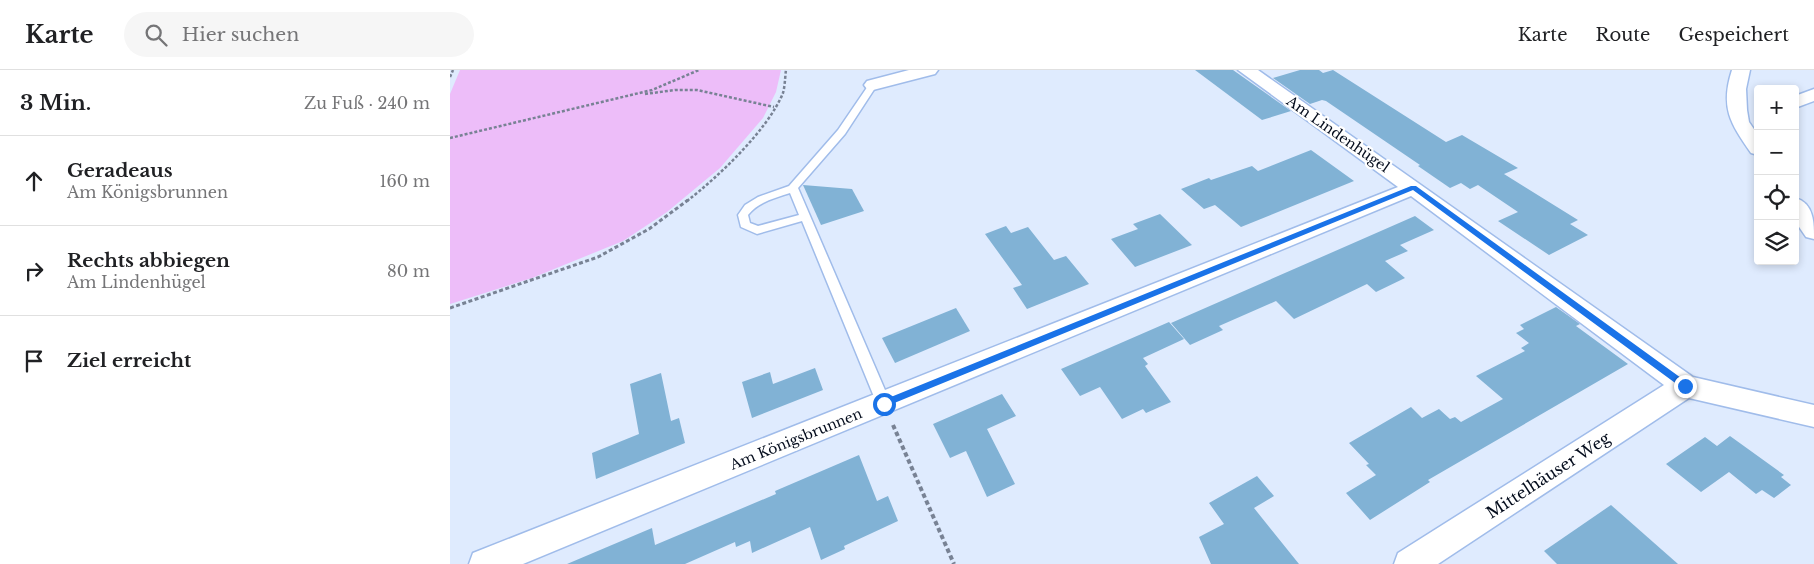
<!DOCTYPE html>
<html lang="de">
<meta charset="utf-8">
<style>
:root{--surface:#fff;--page:#f6f6f6;--text:#202124;--muted:#757577;--line:#e0e0e0}
body{margin:0;font-family:"Libre Baskerville",serif;background:var(--page);color:var(--text)}
.controls{position:absolute;right:15px;top:15px;display:grid;overflow:hidden;border-radius:5px;box-shadow:0 2px 8px #0003}
.controls button{width:45px;height:45px;display:grid;place-items:center;padding:0;border:0;border-bottom:1px solid var(--line);background:var(--surface);color:var(--text);font:25px sans-serif}
.stop{position:absolute;width:15px;height:15px;margin:-11px;border:4px solid #1a73e8;border-radius:50%;background:#fff}
.stop.end{background:#1a73e8;border-color:#fff;box-shadow:0 1px 5px #0008}
.list{margin:0;padding:0;list-style:none}
h2{display:flex;justify-content:space-between;align-items:center;height:65px;margin:0;padding:0 20px;font-size:21px}
h2 small{font-size:16px;font-weight:400;color:var(--muted)}
.list li{display:grid;grid-template-columns:32px 1fr auto;gap:15px;align-items:center;box-sizing:border-box;height:90px;padding:0 20px;border-top:1px solid var(--line)}
.list b{display:block;font-size:19px;white-space:nowrap}
.list p{margin:0;font-size:16px;white-space:nowrap;color:var(--muted)}
.list em{font-size:16px;font-style:normal;color:var(--muted)}
.icon{flex:none;width:28px;height:28px;fill:none;stroke:currentColor;stroke-width:2;stroke-linecap:round;stroke-linejoin:round}
.map{position:relative;flex:none;width:1364px;height:494px;overflow:hidden}
header{display:flex;align-items:center;gap:30px;box-sizing:border-box;height:70px;padding:0 25px;background:var(--surface);border-bottom:1px solid var(--line)}
header strong{font-size:24px}
nav{display:flex;gap:28px;margin-inline-start:auto;font-size:18px}
.search{width:350px;height:45px;background:var(--page);display:flex;align-items:center;gap:12px;box-sizing:border-box;padding:0 18px;border-radius:28px;color:var(--muted);font-size:19px}
main{display:flex}
aside{flex:1;background:var(--surface)}
.map>svg:first-child{display:block}
</style>
<header>
<strong>Karte</strong>
<div class="search"><svg class="icon" aria-label="search" viewBox="0 0 24 24"><circle cx="10" cy="10" r="6"/><path d="M15 15l6 6"/></svg>Hier suchen</div>
<nav><a>Karte</a><a>Route</a><a>Gespeichert</a></nav>
</header>
<main>
<aside>
<h2>3 Min.<small>Zu Fuß · 240 m</small></h2>
<ul class="list">
<li><svg class="icon" aria-label="ahead" viewBox="0 0 24 24"><path d="M12 20V5M6 11l6-6 6 6"/></svg><div><b>Geradeaus</b><p>Am Königsbrunnen</p></div><em>160 m</em></li>
<li><svg class="icon" aria-label="right" viewBox="0 0 24 24"><path d="M7 20v-9h11M14 6l5 5-5 5"/></svg><div><b>Rechts abbiegen</b><p>Am Lindenhügel</p></div><em>80 m</em></li>
<li><svg class="icon" aria-label="arrive" viewBox="0 0 24 24"><path d="M6 21V4h12l-3 4 3 4H6"/></svg><div><b>Ziel erreicht</b></div></li>
</ul>
</aside>
<div class="map">
<svg width="1364" height="494" viewBox="0 0 1364 494">
<rect width="100%" height="100%" fill="#dfebfe"/>
<path fill="#edbdf9" d="M10,0H331L326,22L313,48L270,98L217,142L173,171L82,208L0,234V24Z"/>
<g fill="#81b2d5">
<path d="M745,0H783L841,41L812,50Z"/>
<path d="M850,0H869L873,3L883,0L996,72L1012,65L1068,98L1054,104L1128,150L1120,154L1138,165L1099,185L1048,151L1068,142L1028,115L1020,119L1011,113L1000,118L968,96L970,95L876,31L872,30L860,34L823,8Z"/>
<path d="M861,80L904,111L791,157L765,135L754,139L731,119L759,108L761,110L802,96L808,101Z"/>
<path d="M353,115L402,119L414,141L371,155Z"/>
<path d="M710,144L742,175L685,197L661,169L688,159L683,154Z"/>
<path d="M965,146L984,160L950,175L958,181L935,191L955,208L926,222L917,214L844,249L826,231L769,256L773,260L740,275L721,253Z"/>
<path d="M556,156L561,163L578,157L604,190L616,186L639,214L577,239L563,218L572,215L535,164Z"/>
<path d="M1106,237L1130,254L1126,256L1178,294L978,410L980,412L920,450L896,423L926,405L916,395L919,394L899,373L961,337L972,348L989,339L1000,349L1005,347L1011,352L1053,329L1026,306L1075,281L1071,278L1079,273L1066,263L1074,259L1070,255Z"/>
<path d="M506,238L520,261L445,293L432,268Z"/>
<path d="M719,252L734,269L693,288L698,294L695,296L721,332L696,343L693,339L672,349L650,317L630,326L611,299Z"/>
<path d="M365,298L373,320L302,348L292,312L320,302L323,314Z"/>
<path d="M211,303L221,351L229,348L235,373L146,409L142,383L189,364L180,314Z"/>
<path d="M552,324L566,346L537,359L565,414L537,427L516,381L500,388L483,354Z"/>
<path d="M1280,366L1334,405L1331,407L1341,415L1324,428L1312,420L1306,424L1279,402L1251,422L1216,394L1255,367L1267,376Z"/>
<path d="M409,385L427,431L438,426L448,451L394,476L395,479L371,490L360,457L302,483L300,471L286,477L285,472L235,494H117L202,458L205,475L326,424L325,421Z"/>
<path d="M807,406L824,426L804,438L849,494H761L749,467L774,454L759,433Z"/>
<path d="M1161,435L1228,494H1107L1094,481Z"/>
</g>
<g fill="none" stroke-linecap="round" stroke-linejoin="round">
<defs>
<path id="service" d="M423,12L427,15L395,64L348,118L441,334L439,338L434,340L429,338L427,334L352,151L307,164L291,157L288,145L295,135L308,127L339,116L388,60L420,13ZM340,123L349,145L308,156L300,153L298,145C308,132 325,128 340,123Z"/>
<g id="minor">
<path d="M459,0H488L485,4L423,20L417,19L414,15L417,11Z"/>
<path d="M788,0H808L1243,307L1364,335V357L1239,328L988,494H944L948,483L1214,315L961,126L73,494H19L23,483L948,117Z"/>
<path d="M1282,0H1300L1296,19L1297,40L1299,52L1308,65V85L1301,83C1280,53 1270,37 1282,0Z"/>
<path d="M1364,19V31L1345,38V26Z"/>
<path d="M1345,128C1364,133 1364,153 1364,169L1356,167L1345,151Z"/>
</g>
</defs>
<use href="#service" stroke="#a0bcea" stroke-width="3"/>
<use href="#minor" stroke="#a0bcea" stroke-width="3"/>
<g stroke="#788294" stroke-width="2.5" stroke-dasharray="3 2" stroke-linecap="butt">
<path d="M0,7L3,0"/>
<path d="M195,24L225,20H247L324,37"/>
<path d="M0,68L202,20L249,0"/>
<path d="M237,131C268,107 318,60 333,23C335,16 335,7 336,0"/>
</g>
<path stroke="#788294" stroke-width="3" stroke-dasharray="4 2.5" stroke-linecap="butt" d="M0,238L148,187L199,159L238,130"/>
<path stroke="#788294" stroke-width="4" stroke-dasharray="4.5 3" stroke-linecap="butt" d="M443,355L504,494"/>
<use href="#service" fill="#fff" fill-rule="evenodd"/>
<use href="#minor" fill="#fff" fill-rule="evenodd"/>
</g>
<path fill="#1a73e8" d="M961,116H966L1238,313V318H1232L963,120L437,336L434,337L429,334L431,331Z"/>
<g text-anchor="middle" stroke-width="4.5" stroke-linejoin="round" paint-order="stroke">
<g font-size="14" fill="#050d1d" stroke="#fff">
<text transform="translate(888 64) rotate(35)" y="5">Am Lindenhügel</text>
<text transform="translate(346 369) rotate(-22)" y="5">Am Königsbrunnen</text>
</g>
<g font-size="16" fill="#050d1d" stroke="#fff">
<text transform="translate(1098 405) rotate(-33)" y="6">Mittelhäuser Weg</text>
</g>
</g>
</svg>
<div class="controls">
<button>+</button>
<button>−</button>
<button><svg class="icon" aria-label="locate" viewBox="0 0 24 24"><circle cx="12" cy="12" r="6"/><path d="M12 2v4M12 18v4M2 12h4M18 12h4"/></svg></button>
<button><svg class="icon" aria-label="layers" viewBox="0 0 24 24"><path d="M12 4l9 5-9 5-9-5zM3 14l9 5 9-5"/></svg></button>
</div>
<div class="stop" style="left:434px;top:334px"></div>
<div class="stop end" style="left:1235px;top:316px"></div>
</div>
</main>
